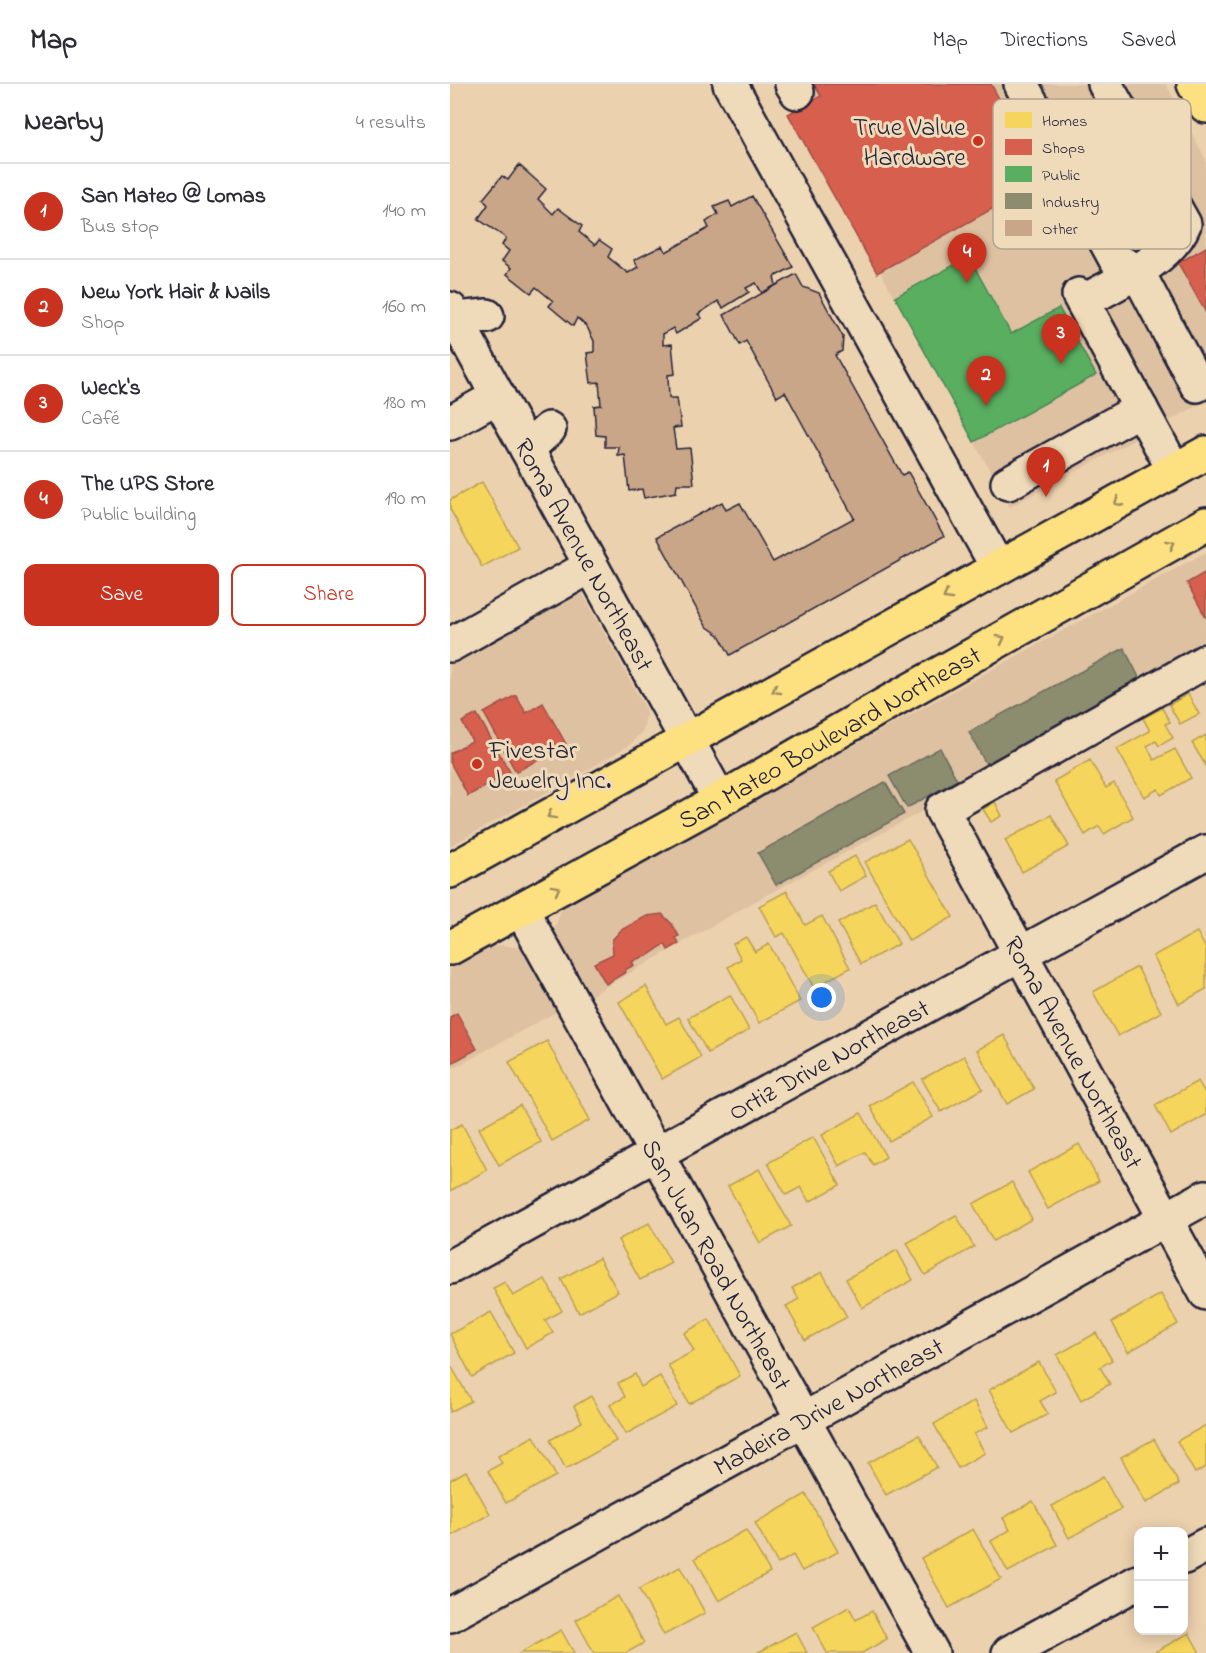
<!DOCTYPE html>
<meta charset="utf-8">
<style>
:root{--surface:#fff;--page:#f7f7f7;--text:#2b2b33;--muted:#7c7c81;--line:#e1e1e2;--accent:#c8321e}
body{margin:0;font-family:"Indie Flower",sans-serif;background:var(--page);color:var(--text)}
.controls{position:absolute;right:18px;bottom:18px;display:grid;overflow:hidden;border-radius:12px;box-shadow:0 3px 15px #0003}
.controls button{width:54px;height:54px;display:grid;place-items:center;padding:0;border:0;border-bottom:2px solid var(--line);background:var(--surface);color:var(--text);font:30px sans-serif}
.you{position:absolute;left:372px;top:914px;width:21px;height:21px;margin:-15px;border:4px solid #fff;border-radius:50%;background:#1a73e8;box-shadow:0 0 0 9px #1a73e833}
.badge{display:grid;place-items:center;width:39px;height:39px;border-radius:50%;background:var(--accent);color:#fff;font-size:20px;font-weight:700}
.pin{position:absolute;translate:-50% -50px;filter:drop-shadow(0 2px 3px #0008)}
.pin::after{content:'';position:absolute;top:32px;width:21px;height:18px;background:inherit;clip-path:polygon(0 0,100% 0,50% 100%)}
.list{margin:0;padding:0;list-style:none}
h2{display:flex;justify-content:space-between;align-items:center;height:78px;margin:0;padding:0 24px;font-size:26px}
h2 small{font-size:20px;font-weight:400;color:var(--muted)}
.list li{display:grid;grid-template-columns:39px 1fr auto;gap:18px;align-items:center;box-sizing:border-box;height:96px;padding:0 24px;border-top:2px solid var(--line)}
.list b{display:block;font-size:22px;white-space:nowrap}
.list p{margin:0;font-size:20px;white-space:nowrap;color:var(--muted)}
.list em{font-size:20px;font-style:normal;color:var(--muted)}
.actions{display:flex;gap:12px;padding:18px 24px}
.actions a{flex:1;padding:14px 0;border:2px solid var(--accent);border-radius:12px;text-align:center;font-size:21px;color:var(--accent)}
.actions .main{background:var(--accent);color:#fff}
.map{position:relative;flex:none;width:756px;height:1569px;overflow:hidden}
header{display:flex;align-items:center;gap:36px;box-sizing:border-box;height:84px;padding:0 30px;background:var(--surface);border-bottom:2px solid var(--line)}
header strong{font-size:28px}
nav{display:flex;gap:33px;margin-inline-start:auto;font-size:21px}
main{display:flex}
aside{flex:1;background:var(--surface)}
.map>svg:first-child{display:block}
</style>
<header>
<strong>Map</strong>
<nav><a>Map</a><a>Directions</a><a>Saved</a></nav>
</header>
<main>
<aside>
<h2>Nearby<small>4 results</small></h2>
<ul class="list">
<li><span class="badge">1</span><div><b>San Mateo @ Lomas</b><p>Bus stop</p></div><em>140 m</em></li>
<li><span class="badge">2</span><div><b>New York Hair &amp; Nails</b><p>Shop</p></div><em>160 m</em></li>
<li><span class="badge">3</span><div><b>Weck's</b><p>Café</p></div><em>180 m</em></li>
<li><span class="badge">4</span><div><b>The UPS Store</b><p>Public building</p></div><em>190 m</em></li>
</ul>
<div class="actions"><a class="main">Save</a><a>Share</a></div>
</aside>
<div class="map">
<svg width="756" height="1569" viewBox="0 0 756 1569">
<rect width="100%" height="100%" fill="#ecd1ae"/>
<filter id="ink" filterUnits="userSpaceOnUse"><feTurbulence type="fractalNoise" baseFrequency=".0167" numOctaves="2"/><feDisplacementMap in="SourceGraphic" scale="12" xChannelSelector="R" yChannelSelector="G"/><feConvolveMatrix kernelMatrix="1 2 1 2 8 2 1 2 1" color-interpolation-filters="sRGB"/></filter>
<g filter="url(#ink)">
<g fill="#dec1a1">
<path d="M327,0H716L756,76V317L560,423Z"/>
<path d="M756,468V589L506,709L300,820L140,912L106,857L105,843L111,827L126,814Z"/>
<path d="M120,486L194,622L196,631L193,646L181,660L141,684L0,762V553Z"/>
<path d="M52,861L70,864L78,874L108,927L0,986V882L33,864Z"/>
</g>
<g fill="#f6d55c" stroke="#b69f52" stroke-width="1.5">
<path d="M32,398L68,463L32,483L0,425V416Z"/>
<path d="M738,610L749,630L730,640L719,621Z"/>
<path d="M712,624L720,638L715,640L723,654L709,662L706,657L697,662L704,676L725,665L741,694L711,711L708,705L694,713L667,665L700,647L693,634Z"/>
<path d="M756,651V682L742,659Z"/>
<path d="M640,676L656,704L664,699L683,733L654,750L649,742L635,751L604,697Z"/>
<path d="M545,718L552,732L541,738L533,725Z"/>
<path d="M601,731L619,762L572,788L555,756Z"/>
<path d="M458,755L503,833L459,857L415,778Z"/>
<path d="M405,772L416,792L389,807L378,787Z"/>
<path d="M337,807L355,841L372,832L400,884L364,904L334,849L326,853L309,822Z"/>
<path d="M425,818L449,860L411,880L388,839Z"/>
<path d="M747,848L756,865V905L729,920L703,872Z"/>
<path d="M296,853L305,868L319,860L350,917L309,939L278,883L291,875L283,860Z"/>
<path d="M687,883L711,928L668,952L643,908Z"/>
<path d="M196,902L216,940L229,933L251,973L212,995L169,918Z"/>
<path d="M280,911L299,946L258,969L238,934Z"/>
<path d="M554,951L584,1005L557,1020L527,966Z"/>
<path d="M97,957L140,1036L102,1057L59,978Z"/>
<path d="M514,972L533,1005L491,1028L472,995Z"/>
<path d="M748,997L756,1011V1031L721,1051L705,1021Z"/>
<path d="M463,998L483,1033L439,1057L420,1022Z"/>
<path d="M70,1021L91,1058L49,1081L29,1044Z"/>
<path d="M411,1029L436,1073L423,1081L415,1068L389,1082L372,1051Z"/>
<path d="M12,1040L37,1086L0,1107V1046Z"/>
<path d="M363,1053L390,1101L359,1118L351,1103L336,1111L318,1079Z"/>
<path d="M629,1060L649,1097L598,1125L578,1088Z"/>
<path d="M309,1085L341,1142L310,1159L278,1102Z"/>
<path d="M562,1098L582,1135L543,1157L523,1120Z"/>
<path d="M506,1131L524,1163L475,1191L457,1159Z"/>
<path d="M199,1139L221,1179L190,1196L168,1156Z"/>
<path d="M447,1166L463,1196L412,1224L396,1195Z"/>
<path d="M149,1174L168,1208L129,1229L111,1195Z"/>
<path d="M372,1188L397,1233L355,1256L336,1222L349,1215L342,1204Z"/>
<path d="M95,1195L112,1227L95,1236L103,1249L76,1264L43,1204L55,1198L63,1212Z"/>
<path d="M711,1210L728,1240L678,1268L662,1238Z"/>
<path d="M41,1228L64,1269L22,1293L0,1250Z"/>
<path d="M259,1235L290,1292L239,1320L218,1281L244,1267L234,1249Z"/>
<path d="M646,1249L662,1276L650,1283L660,1300L631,1316L607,1271Z"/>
<path d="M589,1278L606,1308L590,1317L598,1330L563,1349L539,1306Z"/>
<path d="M0,1280L21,1317L0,1328Z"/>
<path d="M185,1290L191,1303L210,1292L227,1322L176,1350L160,1321L175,1313L168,1299Z"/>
<path d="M141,1312L166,1357L116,1385L100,1356L132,1338L124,1322Z"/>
<path d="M524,1317L538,1343L524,1350L535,1369L508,1384L484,1340Z"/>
<path d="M756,1341V1383L745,1389L727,1357Z"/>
<path d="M469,1351L487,1383L436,1411L418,1379Z"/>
<path d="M84,1352L106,1392L56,1419L38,1387L52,1379L48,1372Z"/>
<path d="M704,1355L729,1400L696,1419L671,1373Z"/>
<path d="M16,1387L40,1430L1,1452L0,1396Z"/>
<path d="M653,1393L671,1425L619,1454L602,1422Z"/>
<path d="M356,1410L388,1468L352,1487L343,1471L328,1480L305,1439Z"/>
<path d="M583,1417L607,1461L558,1488L541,1457L560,1446L553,1434Z"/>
<path d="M523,1445L551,1495L499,1524L471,1474Z"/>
<path d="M296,1446L320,1488L269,1517L245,1474Z"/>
<path d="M230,1483L255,1529L214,1551L189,1505Z"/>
<path d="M168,1512L194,1559L176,1569H144L126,1536Z"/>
<path d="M399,1523L406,1536L422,1527L437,1555L412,1569H377L363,1543Z"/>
<path d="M111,1546L124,1569H70Z"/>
<path d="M346,1548L357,1569H307Z"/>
<path d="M739,1549L750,1569H703Z"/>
</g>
<g fill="#d6604d" stroke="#a04d48" stroke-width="1.5">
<path d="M364,0H541L594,96L427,189L338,30L371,12Z"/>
<path d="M756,163V229L728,179Z"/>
<path d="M756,488V534L737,499Z"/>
<path d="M66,611L76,629L93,619L116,660L66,688L34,629Z"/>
<path d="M27,630L60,688L18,712L0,678V669L22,657L12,638Z"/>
<path d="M212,830L222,840L229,852L226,854L229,860L218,866L215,860L197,872L187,875L182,878L184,881L175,886L176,888L156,900L144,879L163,870L162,856L171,846L197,832Z"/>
<path d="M7,929L27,965L0,980V933Z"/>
</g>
<path fill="#5aae61" stroke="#498456" stroke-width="1.5" d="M519,173L561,250L609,224L646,291L524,358L445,213Z"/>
<g fill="#8c8c6e" stroke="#6c6c5f" stroke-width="1.5">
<path d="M674,564L692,599L537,682L519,648Z"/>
<path d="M490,664L507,696L457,724L439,692Z"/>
<path d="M435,698L454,730L326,801L308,769Z"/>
</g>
<g fill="#caa688" stroke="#22223b" stroke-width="1.5">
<path d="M69,81L96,105L88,115L103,130L108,124L132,142L129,148L145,161L149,156L162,165L158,173L178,189L188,183L184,176L212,162L216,168L259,144L256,138L268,130L264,123L279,117L282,123L302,112L343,183L324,193L326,201L312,209L306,199L296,204L299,208L273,224L268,217L248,230L252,234L226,250L223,244L213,250V261L222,260L225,290L218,291L219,314H227L231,343L223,344L226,365L240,364L244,400H227L226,408L194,414L192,405L179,407L175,371L168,372L169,363H155V352L146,351L144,322L151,321L149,298L141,299L137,269L144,268V257L137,243L127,234L123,242L99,222L103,217L86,203L81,209L57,190L61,184L52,177L59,167L52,161L56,154L28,135L38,121L33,115L52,92L58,96Z"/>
<path d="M346,190L353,203L369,209L393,253L392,267L385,271L452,391L458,388L494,452L280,571L269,551L256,542L207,453L272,418L276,426L290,419L323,478L404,434L335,308L327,313L296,257L290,261L274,231Z"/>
</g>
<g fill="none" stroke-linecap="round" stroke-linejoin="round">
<defs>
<g id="minor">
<path d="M280,0L548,484"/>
<path d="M342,0L347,8"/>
<path d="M571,0L666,176L687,187L747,301"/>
<path d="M629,211L724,386"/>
<path d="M633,218C664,200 720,176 734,140L655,0"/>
<path id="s1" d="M0,225L270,716"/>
<path d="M6,235L37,232"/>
<path d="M0,339L48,312"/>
<path d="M77,365L99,345"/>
<path d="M558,399L691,325"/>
<path d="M0,561L141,482"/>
<path id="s2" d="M756,577L492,726L756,1209"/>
<path id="s3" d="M71,825L482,1569"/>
<path id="s4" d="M0,1183L756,768"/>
<path d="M734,1473L756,1461"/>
<path id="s5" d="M0,1531L756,1113"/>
<path d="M559,1569L688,1498"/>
</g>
<g id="major">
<path d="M744,0L756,22"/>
<path d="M0,787L756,369"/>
<path id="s6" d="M0,864L270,716L434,621L756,440"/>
</g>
</defs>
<use href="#minor" stroke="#22223b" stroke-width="38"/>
<use href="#major" stroke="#22223b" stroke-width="38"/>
<use href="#minor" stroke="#efdab9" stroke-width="33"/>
<use href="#major" stroke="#fde080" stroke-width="33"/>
</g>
<defs><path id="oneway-chevron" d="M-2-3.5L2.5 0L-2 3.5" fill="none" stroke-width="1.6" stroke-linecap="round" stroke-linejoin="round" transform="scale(1.5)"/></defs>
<g stroke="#9a8a61">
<use href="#oneway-chevron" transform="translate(668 418) rotate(151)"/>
<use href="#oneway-chevron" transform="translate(721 460) rotate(-29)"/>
<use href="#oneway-chevron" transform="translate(497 512) rotate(151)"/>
<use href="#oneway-chevron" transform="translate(551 555) rotate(-29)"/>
<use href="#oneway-chevron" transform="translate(326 606) rotate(151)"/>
<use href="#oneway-chevron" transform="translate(101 731) rotate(151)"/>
<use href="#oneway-chevron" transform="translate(106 805) rotate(-29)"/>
</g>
</g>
<g fill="#c8321e" stroke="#efdab9" stroke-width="2">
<circle cx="528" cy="57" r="6"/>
<circle cx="27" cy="680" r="6"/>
</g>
<g text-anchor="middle" stroke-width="6" stroke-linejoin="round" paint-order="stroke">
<g font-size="26" fill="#22223b" stroke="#efdab9" text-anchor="end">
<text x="516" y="51">True Value<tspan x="516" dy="30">Hardware</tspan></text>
<text x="39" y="674" text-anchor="start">Fivestar<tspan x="39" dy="30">Jewelry Inc.</tspan></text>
</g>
<g font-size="26" fill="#22223b" stroke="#efdab9">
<text dy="9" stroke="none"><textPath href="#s1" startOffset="280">Roma Avenue Northeast</textPath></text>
<text dy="9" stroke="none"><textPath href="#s6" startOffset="434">San Mateo Boulevard Northeast</textPath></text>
<text dy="9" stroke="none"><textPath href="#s2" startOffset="579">Roma Avenue Northeast</textPath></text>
<text dy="9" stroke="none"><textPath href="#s4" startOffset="432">Ortiz Drive Northeast</textPath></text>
<text dy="9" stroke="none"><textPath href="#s3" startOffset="406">San Juan Road Northeast</textPath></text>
<text dy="9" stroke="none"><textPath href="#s5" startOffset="432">Madeira Drive Northeast</textPath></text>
</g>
</g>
<rect x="543" y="15" width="198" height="150" rx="9" fill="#efdab9" stroke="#b2a393" stroke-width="1.5"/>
<rect x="555" y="28" width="27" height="16" fill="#f6d55c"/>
<rect x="555" y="55" width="27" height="16" fill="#d6604d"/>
<rect x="555" y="82" width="27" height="16" fill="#5aae61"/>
<rect x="555" y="109" width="27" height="16" fill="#8c8c6e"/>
<rect x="555" y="136" width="27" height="16" fill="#caa688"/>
<g font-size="16" fill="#22223b">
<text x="592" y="42">Homes</text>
<text x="592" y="69">Shops</text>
<text x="592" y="96">Public</text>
<text x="592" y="123">Industry</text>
<text x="592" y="150">Other</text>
</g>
</svg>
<div class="controls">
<button>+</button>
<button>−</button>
</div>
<div class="you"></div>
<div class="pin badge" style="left:596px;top:413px">1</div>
<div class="pin badge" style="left:536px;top:322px">2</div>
<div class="pin badge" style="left:611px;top:280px">3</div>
<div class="pin badge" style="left:517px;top:199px">4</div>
</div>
</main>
